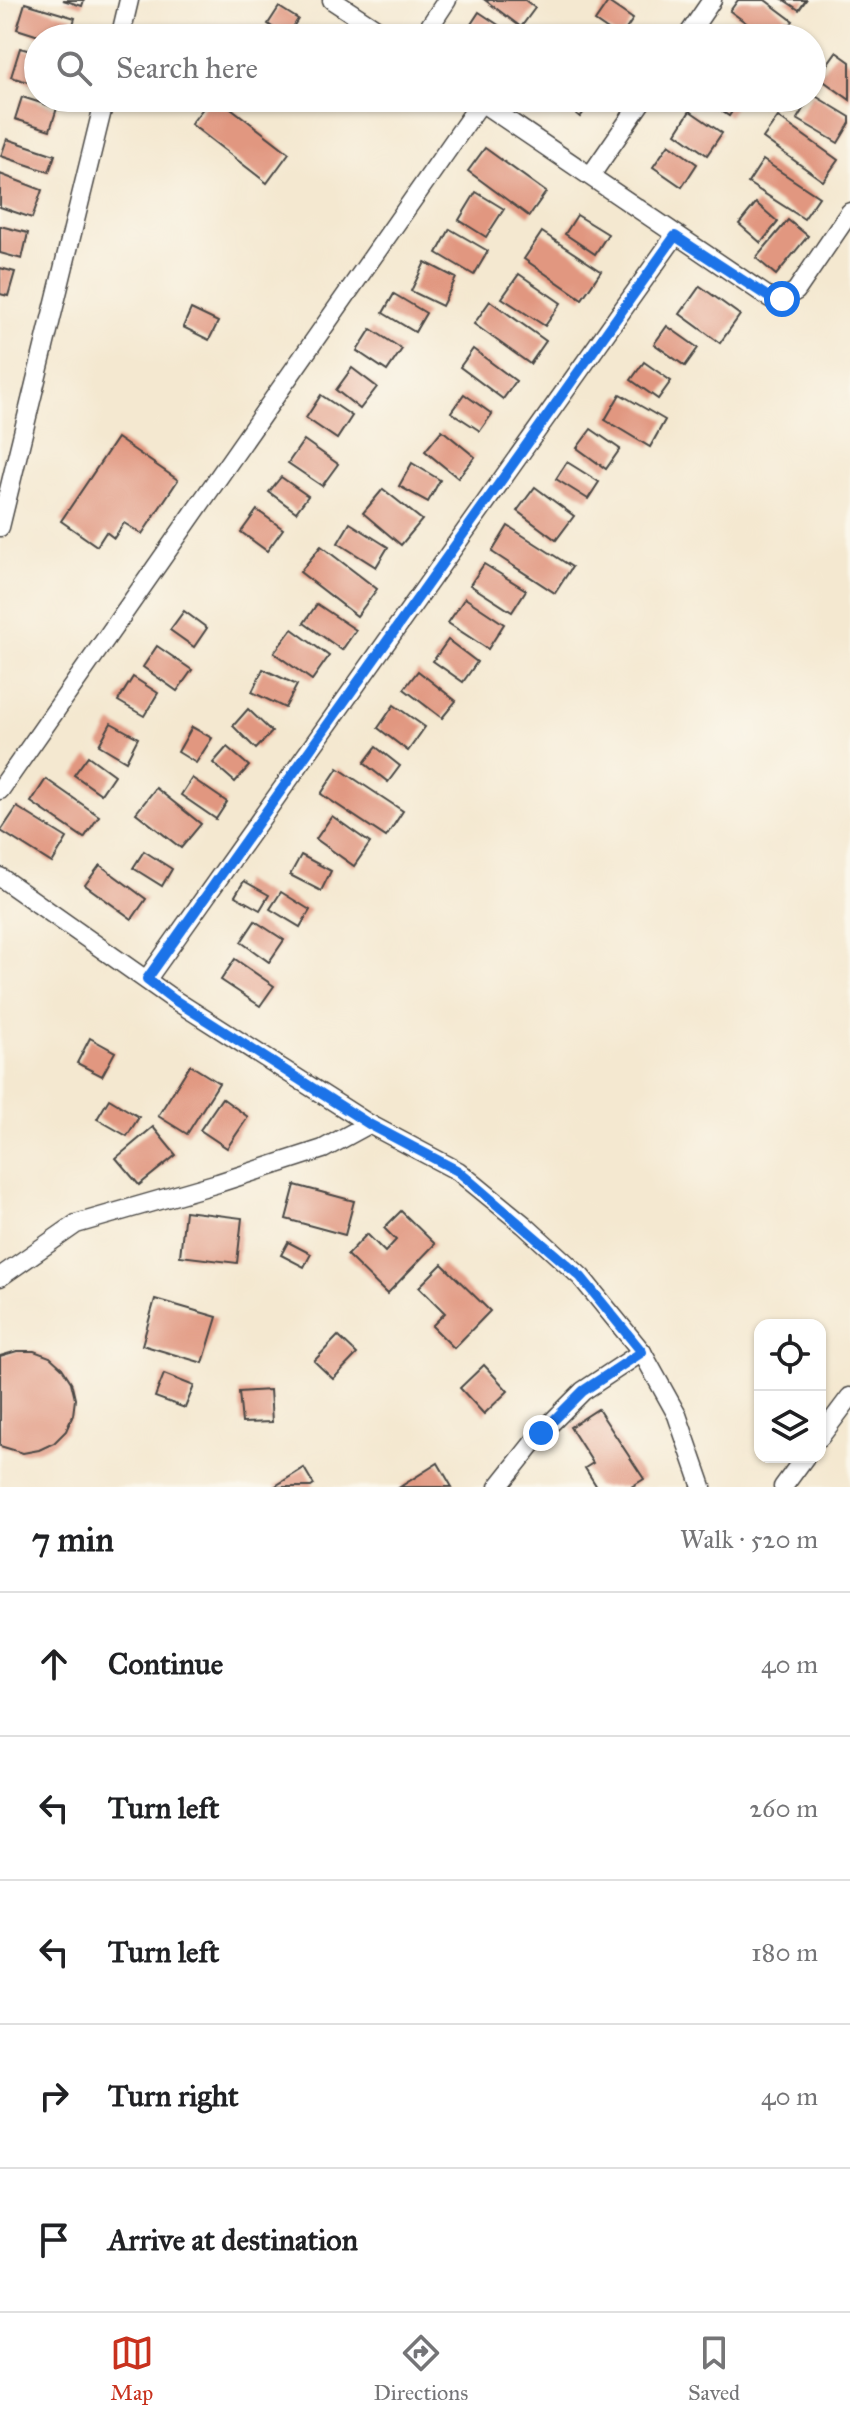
<!DOCTYPE html>
<meta charset="utf-8">
<style>
:root{--surface:#fff;--page:#f2f2f2;--text:#202124;--muted:#757577;--line:#e0e0e0;--accent:#c8321e}
body{margin:0;font-family:"IM FELL Great Primer",serif;background:var(--page);color:var(--text)}
.controls{position:absolute;right:24px;bottom:24px;display:grid;overflow:hidden;border-radius:16px;box-shadow:0 2px 6px #0004}
.controls button{width:72px;height:72px;display:grid;place-items:center;padding:0;border:0;border-bottom:2px solid var(--line);background:var(--surface);color:var(--text);font:40px sans-serif}
.stop{position:absolute;width:24px;height:24px;margin:-18px;border:6px solid #1a73e8;border-radius:50%;background:#fff}
.stop.end{background:#1a73e8;border-color:#fff;box-shadow:0 2px 8px #0008}
.list{margin:0;padding:0;list-style:none}
h2{display:flex;justify-content:space-between;align-items:center;height:104px;margin:0;padding:0 32px;font-size:34px}
h2 small{font-size:26px;font-weight:400;color:var(--muted)}
.list li{display:grid;grid-template-columns:52px 1fr auto;gap:24px;align-items:center;box-sizing:border-box;height:144px;padding:0 32px;border-top:2px solid var(--line)}
.list b{display:block;font-size:30px;white-space:nowrap}
.list em{font-size:26px;font-style:normal;color:var(--muted)}
.icon{flex:none;width:44px;height:44px;fill:none;stroke:currentColor;stroke-width:2;stroke-linecap:round;stroke-linejoin:round}
.map{position:relative;flex:none;width:850px;height:1487px;overflow:hidden}
.search{position:absolute;background:var(--surface);box-shadow:0 2px 6px #0004;left:24px;right:24px;top:24px;height:88px;display:flex;align-items:center;gap:20px;box-sizing:border-box;padding:0 28px;border-radius:44px;color:var(--muted);font-size:30px}
.sheet{height:824px;background:var(--surface)}
nav{display:flex;justify-content:space-around;align-items:center;box-sizing:border-box;height:112px;border-top:2px solid var(--line);background:var(--surface);font-size:22px;color:var(--muted)}
nav a{display:grid;justify-items:center;gap:4px}
nav .on{color:var(--accent)}
.map>svg:first-child{display:block}
</style>
<div class="map">
<svg width="850" height="1487" viewBox="0 0 850 1487">
<rect width="100%" height="100%" fill="#fbf7ec"/>
<filter id="ink" filterUnits="userSpaceOnUse"><feTurbulence type="fractalNoise" baseFrequency=".0125" numOctaves="2"/><feDisplacementMap in="SourceGraphic" scale="16" xChannelSelector="R" yChannelSelector="G"/><feConvolveMatrix kernelMatrix="1 2 1 2 8 2 1 2 1" color-interpolation-filters="sRGB"/></filter>
<filter id="wash" filterUnits="userSpaceOnUse"><feTurbulence type="fractalNoise" baseFrequency=".006" numOctaves="4" result="noise"/><feDisplacementMap in="SourceGraphic" scale="32" xChannelSelector="R" yChannelSelector="G"/><feGaussianBlur stdDeviation="1.8" result="paint"/><feColorMatrix in="noise" values="0 0 0 0 0 0 0 0 0 0 0 0 0 0 0 0 0 1.4 0 .05"/><feComposite in="paint" operator="in"/></filter>
<g filter="url(#wash)">
<rect width="100%" height="100%" fill="#f4e8d0"/>
<g id="blocks">
<g fill="#e19780">
<path d="M63,0H84L82,6Z"/>
<path d="M485,0H525L535,8L521,27Z"/>
<path d="M738,0H765L793,21L780,38H767L730,11Z"/>
<path d="M784,0H806L799,10Z"/>
<path d="M608,2L633,19L620,38L595,21Z"/>
<path d="M25,3L75,18L69,38H45L17,29Z"/>
<path d="M279,7L298,19L287,37L268,24Z"/>
<path d="M479,12L518,38H462Z"/>
<path d="M719,27L736,38H711Z"/>
<path d="M20,48L38,53V85L11,77Z"/>
<path d="M836,52L850,62V100L818,77Z"/>
<path d="M812,94L850,117V123L838,143L797,119Z"/>
<path d="M22,97L57,108L50,130L15,119Z"/>
<path d="M211,98H218L289,153L267,183L191,124Z"/>
<path d="M557,98H595L580,117Z"/>
<path d="M702,98H741L729,116Z"/>
<path d="M690,111L722,133L707,155L676,133Z"/>
<path d="M778,117L838,160L823,181L763,138Z"/>
<path d="M7,139L55,155L49,172L1,156Z"/>
<path d="M669,144L697,164L682,187L653,167Z"/>
<path d="M485,148L546,192L529,216L468,171Z"/>
<path d="M763,160L819,197L804,219L748,183Z"/>
<path d="M0,174L42,190L32,218L0,207Z"/>
<path d="M476,192L504,209L486,237L459,220Z"/>
<path d="M756,203L778,222L761,243L739,224Z"/>
<path d="M577,215L608,234L595,254L565,234Z"/>
<path d="M788,220L808,236L776,275L756,258Z"/>
<path d="M0,226L28,233L22,259L0,253Z"/>
<path d="M450,229L488,251L474,275L437,253Z"/>
<path d="M542,232L601,271L582,299L524,259Z"/>
<path d="M425,262L456,278L442,306L411,291Z"/>
<path d="M0,268L15,272L8,296L0,294Z"/>
<path d="M519,274L561,303L545,326L502,298Z"/>
<path d="M700,286L740,315L720,343L680,314Z"/>
<path d="M394,294L426,313L415,332L383,313Z"/>
<path d="M490,301L546,341L530,364L474,324Z"/>
<path d="M191,309L218,322L209,340L183,327Z"/>
<path d="M667,326L698,348L685,366L654,344Z"/>
<path d="M371,329L402,349L387,371L357,351Z"/>
<path d="M473,349L516,381L503,399L460,367Z"/>
<path d="M644,362L671,381L658,399L631,380Z"/>
<path d="M352,368L377,387L360,409L336,390Z"/>
<path d="M464,394L492,414L480,431L451,412Z"/>
<path d="M620,394L665,420L650,447L605,420Z"/>
<path d="M321,395L352,416L337,439L306,418Z"/>
<path d="M591,429L620,449L606,469L577,448Z"/>
<path d="M442,430L475,457L458,478L425,451Z"/>
<path d="M117,438L178,480L142,534L124,523L114,538L106,532L97,546L61,521Z"/>
<path d="M304,440L338,464L322,486L288,463Z"/>
<path d="M567,462L599,482L588,499L556,479Z"/>
<path d="M412,463L440,480L428,502L399,486Z"/>
<path d="M281,477L308,496L296,512L269,492Z"/>
<path d="M535,487L574,516L556,540L517,511Z"/>
<path d="M383,489L422,520L401,545L363,513Z"/>
<path d="M257,510L283,529L267,551L241,532Z"/>
<path d="M350,523L388,547L376,567L338,543Z"/>
<path d="M508,526L572,567L555,593L492,552Z"/>
<path d="M321,546L377,589L357,616L300,572Z"/>
<path d="M484,564L526,590L512,612L470,585Z"/>
<path d="M465,598L504,624L488,649L448,623Z"/>
<path d="M317,604L356,630L342,650L304,623Z"/>
<path d="M184,611L207,628L194,647L170,630Z"/>
<path d="M292,629L329,656L312,680L274,653Z"/>
<path d="M448,640L477,662L463,682L433,661Z"/>
<path d="M157,646L192,670L177,691L143,667Z"/>
<path d="M263,669L297,685L285,708L252,692Z"/>
<path d="M418,671L456,701L442,718L404,689Z"/>
<path d="M133,677L158,693L144,716L118,701Z"/>
<path d="M394,705L425,727L408,751L378,728Z"/>
<path d="M248,709L272,732L256,749L233,726Z"/>
<path d="M111,723L138,738L126,761L99,745Z"/>
<path d="M192,727L212,738L196,763L178,752Z"/>
<path d="M227,747L249,766L235,782L213,763Z"/>
<path d="M376,747L400,766L388,782L364,763Z"/>
<path d="M88,756L114,775L101,794L74,775Z"/>
<path d="M338,768L403,811L386,837L321,794Z"/>
<path d="M192,778L227,802L216,819L181,795Z"/>
<path d="M46,779L99,816L84,838L31,802Z"/>
<path d="M156,788L201,824L181,848L136,813Z"/>
<path d="M17,807L67,838L52,863L1,831Z"/>
<path d="M332,816L370,843L354,866L316,839Z"/>
<path d="M144,851L172,869L162,886L133,868Z"/>
<path d="M301,855L331,871L321,891L290,875Z"/>
<path d="M100,865L146,899L132,919L85,885Z"/>
<path d="M244,881L269,895L260,910L235,896Z"/>
<path d="M281,892L310,910L300,927L270,909Z"/>
<path d="M255,921L284,940L269,962L241,942Z"/>
<path d="M235,959L274,986L260,1006L221,980Z"/>
<path d="M90,1038L115,1052L102,1076L77,1063Z"/>
<path d="M190,1065L219,1083L187,1134L158,1116Z"/>
<path d="M222,1098L248,1117L227,1148L200,1130Z"/>
<path d="M109,1099L139,1117L127,1136L97,1119Z"/>
<path d="M153,1127L176,1155L139,1185L116,1158Z"/>
<path d="M295,1185L354,1201L345,1235L286,1219Z"/>
<path d="M185,1211L242,1218L237,1263L180,1256Z"/>
<path d="M401,1211L435,1244L387,1294L347,1255L367,1234L385,1252L396,1240L384,1228Z"/>
<path d="M288,1242L311,1254L304,1267L281,1255Z"/>
<path d="M442,1264L490,1311L454,1348L432,1326L445,1313L419,1287Z"/>
<path d="M155,1299L217,1317L203,1363L142,1345Z"/>
<path d="M338,1336L357,1354L333,1379L314,1361Z"/>
<path d="M17,1351H34L50,1357L62,1368L71,1382L75,1399L73,1415L66,1431L54,1443L39,1450L23,1453L0,1446V1356Z"/>
<path d="M484,1365L508,1391L484,1414L460,1388Z"/>
<path d="M164,1374L194,1386L185,1408L155,1397Z"/>
<path d="M270,1390L272,1422L242,1423L239,1392Z"/>
<path d="M598,1409L644,1479L631,1487H597L585,1468L593,1463L570,1427Z"/>
<path d="M438,1463L452,1487H400Z"/>
<path d="M304,1468L314,1485L311,1487H274Z"/>
</g>
</g>
</g>
<g filter="url(#ink)">
<use href="#blocks" fill-opacity="0" stroke="#494744" stroke-width="2"/>
<g fill="none" stroke-linecap="round" stroke-linejoin="round">
<defs>
<g id="street">
<path d="M332,0L390,38"/>
<path d="M120,38L129,0"/>
<path d="M422,38L447,0"/>
<path d="M686,38L712,0"/>
<path d="M475,98L770,298L782,299L796,291L850,212"/>
<path d="M591,175L644,98"/>
<path d="M0,527L105,98"/>
<path d="M0,790L481,102"/>
<path d="M0,877L173,999L369,1124L458,1171L524,1225L581,1277L642,1352L677,1415L702,1487"/>
<path d="M147,979L675,236"/>
<path d="M0,1277L76,1224L218,1183L323,1149L369,1124"/>
<path d="M820,1437L850,1397"/>
<path d="M498,1487L541,1433L583,1391L642,1352"/>
<path d="M783,1487L805,1457"/>
</g>
</defs>
<use href="#street" stroke="#494744" stroke-width="21"/>
<use href="#street" stroke="#fff" stroke-width="18"/>
</g>
</g>
<g fill="none" stroke-linecap="round" stroke-linejoin="round" filter="url(#ink)">
<path stroke="#1a73e8" stroke-width="10" d="M541,1433L583,1391L642,1352L581,1277L458,1171L369,1124L173,999L147,979L675,236L770,298L782,299"/>
</g>
</svg>
<div class="controls">
<button><svg class="icon" aria-label="locate" viewBox="0 0 24 24"><circle cx="12" cy="12" r="6"/><path d="M12 2v4M12 18v4M2 12h4M18 12h4"/></svg></button>
<button><svg class="icon" aria-label="layers" viewBox="0 0 24 24"><path d="M12 4l9 5-9 5-9-5zM3 14l9 5 9-5"/></svg></button>
</div>
<div class="stop" style="left:782px;top:299px"></div>
<div class="stop end" style="left:541px;top:1433px"></div>
<div class="search"><svg class="icon" aria-label="search" viewBox="0 0 24 24"><circle cx="10" cy="10" r="6"/><path d="M15 15l6 6"/></svg>Search here</div>
</div>
<section class="sheet">
<h2>7 min<small>Walk · 520 m</small></h2>
<ul class="list">
<li><svg class="icon" aria-label="ahead" viewBox="0 0 24 24"><path d="M12 20V5M6 11l6-6 6 6"/></svg><div><b>Continue</b></div><em>40 m</em></li>
<li><svg class="icon" aria-label="left" viewBox="0 0 24 24"><path d="M17 20v-9H6M10 6l-5 5 5 5"/></svg><div><b>Turn left</b></div><em>260 m</em></li>
<li><svg class="icon" aria-label="left" viewBox="0 0 24 24"><path d="M17 20v-9H6M10 6l-5 5 5 5"/></svg><div><b>Turn left</b></div><em>180 m</em></li>
<li><svg class="icon" aria-label="right" viewBox="0 0 24 24"><path d="M7 20v-9h11M14 6l5 5-5 5"/></svg><div><b>Turn right</b></div><em>40 m</em></li>
<li><svg class="icon" aria-label="arrive" viewBox="0 0 24 24"><path d="M6 21V4h12l-3 4 3 4H6"/></svg><div><b>Arrive at destination</b></div></li>
</ul>
</section>
<nav>
<a class="on"><svg class="icon" aria-label="map" viewBox="0 0 24 24"><path d="M3 6l6-2 6 2 6-2v14l-6 2-6-2-6 2zM9 4v14M15 6v14"/></svg>Map</a>
<a><svg class="icon" aria-label="directions" viewBox="0 0 24 24"><path d="M12 3l9 9-9 9-9-9zM9 14v-3h6M13 9l2 2-2 2"/></svg>Directions</a>
<a><svg class="icon" aria-label="saved" viewBox="0 0 24 24"><path d="M7 4h10v16l-5-4-5 4z"/></svg>Saved</a>
</nav>
